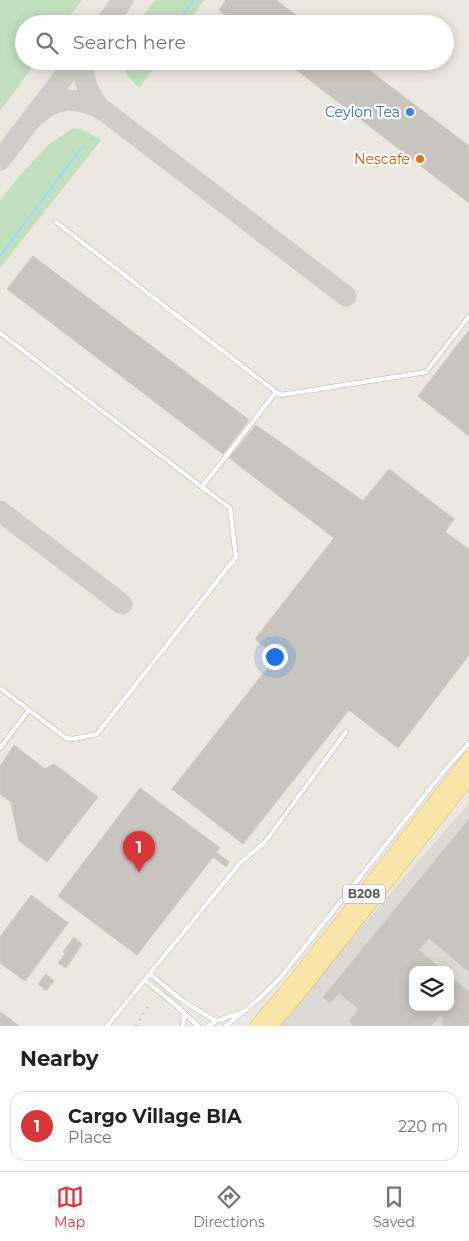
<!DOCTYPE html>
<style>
:root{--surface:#fff;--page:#f2f2f2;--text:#222;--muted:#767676;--line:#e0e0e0;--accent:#db3637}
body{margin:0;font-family:Montserrat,sans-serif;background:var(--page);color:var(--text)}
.controls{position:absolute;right:15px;bottom:15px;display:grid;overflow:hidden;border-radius:10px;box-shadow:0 2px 12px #0003}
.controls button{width:45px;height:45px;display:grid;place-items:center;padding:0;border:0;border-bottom:1px solid var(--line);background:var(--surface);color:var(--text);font:25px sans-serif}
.you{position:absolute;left:274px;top:656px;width:18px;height:18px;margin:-12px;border:4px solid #fff;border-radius:50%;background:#1a73e8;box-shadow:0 0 0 8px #1a73e833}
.badge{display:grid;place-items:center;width:32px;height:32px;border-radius:50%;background:var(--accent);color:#fff;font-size:16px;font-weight:700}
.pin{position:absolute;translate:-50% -41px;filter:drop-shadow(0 1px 2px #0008)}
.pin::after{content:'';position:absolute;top:26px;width:18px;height:15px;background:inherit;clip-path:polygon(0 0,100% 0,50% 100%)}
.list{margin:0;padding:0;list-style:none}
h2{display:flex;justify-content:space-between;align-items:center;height:65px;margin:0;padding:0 20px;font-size:21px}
h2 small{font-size:16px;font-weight:400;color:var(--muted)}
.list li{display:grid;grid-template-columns:32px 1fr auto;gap:15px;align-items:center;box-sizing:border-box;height:70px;margin:0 10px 10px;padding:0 10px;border:1px solid var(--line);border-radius:15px}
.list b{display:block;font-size:19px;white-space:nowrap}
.list p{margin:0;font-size:16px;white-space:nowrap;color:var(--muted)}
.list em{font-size:16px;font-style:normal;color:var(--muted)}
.icon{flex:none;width:28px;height:28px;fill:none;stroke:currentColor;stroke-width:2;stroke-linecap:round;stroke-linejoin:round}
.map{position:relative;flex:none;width:469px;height:1026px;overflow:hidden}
.search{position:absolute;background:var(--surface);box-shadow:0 2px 12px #0003;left:15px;right:15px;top:15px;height:55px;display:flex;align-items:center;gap:12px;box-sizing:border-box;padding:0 18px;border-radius:28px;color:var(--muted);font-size:19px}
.sheet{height:145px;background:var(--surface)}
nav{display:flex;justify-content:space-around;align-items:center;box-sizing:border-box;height:70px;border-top:1px solid var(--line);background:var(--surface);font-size:14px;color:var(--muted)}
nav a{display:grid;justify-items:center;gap:2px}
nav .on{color:var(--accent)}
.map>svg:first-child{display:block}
</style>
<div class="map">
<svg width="469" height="1026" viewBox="0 0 469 1026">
<rect width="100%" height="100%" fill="#ebe8e0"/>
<path fill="#dcdad5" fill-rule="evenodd" d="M469,803V1026H276ZM413,970H450V1007H413Z"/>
<g fill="#c1e1be">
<path d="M0,0H82L64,24H24V61H37L0,111Z"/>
<path d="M155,0H204L187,24H137Z"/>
<path d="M122,61H159L139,88C132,80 122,72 122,61Z"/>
<path d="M73,128L81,129L101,140L0,268V201L20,175L49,144Z"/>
</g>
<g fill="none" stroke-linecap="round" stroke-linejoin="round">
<g stroke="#a3daf8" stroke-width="2.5">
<path d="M176,24L194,0"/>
<path d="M141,70L147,61"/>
<path d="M0,256L83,146"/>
</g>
<g stroke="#cecdc9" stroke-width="21">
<path d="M105,24L123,0"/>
<path d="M84,61C82,81 89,96 102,110"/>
<path d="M32,119C55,97 74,95 103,110L346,296"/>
<path d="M0,160L76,61"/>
<path d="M0,511L122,604"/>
</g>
</g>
<g fill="#c8c5c0" stroke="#cfc9bf">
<path d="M226,0H276L308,24H237L219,10Z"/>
<path d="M285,61H357L469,146V203Z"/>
<path d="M33,256L249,420L223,454L7,289Z"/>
<path d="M469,330V436L418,396Z"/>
<path d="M256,425L363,501L389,469L454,519L445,532L469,549V655L398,748L349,710L243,844L172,789L277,656L255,639L334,538L229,458Z"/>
<path d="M14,745L45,769L54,764L98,797L47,862L19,841L11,802L0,794V766Z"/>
<path d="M140,788L220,848L216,852L229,862L226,867L213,857L137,955L58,896Z"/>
<path d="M469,819V972L429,938L419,950L443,970H413V1007H450V976L469,992V1022L466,1026H443L442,1014L431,1026H355L349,1021L359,1009L339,993L330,1003L323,997Z"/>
<path d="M31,895L68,923L25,981L0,963V937Z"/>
<path d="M74,937L82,944L66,968L58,963L65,954L63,952Z"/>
<path d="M46,974L54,981L46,991L38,984Z"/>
<path d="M0,1012L9,1018L19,1026H0Z"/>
</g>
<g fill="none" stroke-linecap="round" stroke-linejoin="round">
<defs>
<g id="lane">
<path d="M56,222L276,392"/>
<path d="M0,333L202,487"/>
<path d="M0,688L29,710"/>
<path d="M0,748L29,710L66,738L73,739L97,734L236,557L230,508L202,487L276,392L281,395L426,372L469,316"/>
<path d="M150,974L183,1001L216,1021"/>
<path d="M145,980L178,1007L198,1026"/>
<path d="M107,1026L240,863L265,842L346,732"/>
<path d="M183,1026L184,1013"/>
<path d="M208,1026L216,1021L242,1012"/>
<path d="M226,1026L259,999L280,978L444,771L469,743"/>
</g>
<g id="primary">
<path d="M257,1026L296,980L469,759"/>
<path d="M271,1026L306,984L469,777"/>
</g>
</defs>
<use href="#lane" stroke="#b1b4b7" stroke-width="5.5"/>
<use href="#primary" stroke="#e6b55e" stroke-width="15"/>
<use href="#lane" stroke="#fff" stroke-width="4.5"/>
<use href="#primary" stroke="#f8e5a8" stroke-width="14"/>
<path stroke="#b1b2b2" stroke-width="2.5" stroke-dasharray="1 6" stroke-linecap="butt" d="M136,1026L149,1004"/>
</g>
<circle fill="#3f7fe0" stroke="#fff" stroke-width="2" cx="410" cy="112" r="5"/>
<circle fill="#e8710a" stroke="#fff" stroke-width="2" cx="420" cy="159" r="5"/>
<g text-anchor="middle" stroke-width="4.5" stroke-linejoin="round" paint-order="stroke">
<rect fill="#fff" stroke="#8b8e90" stroke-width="1" x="343" y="884.5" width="42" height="19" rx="4"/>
<g font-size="12" font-weight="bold" fill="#595d60">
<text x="364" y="898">B208</text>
</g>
<g font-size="14" fill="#366cbe" stroke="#fff" text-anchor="end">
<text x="400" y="117">Ceylon Tea</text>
</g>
<g font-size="14" fill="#c56008" stroke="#fff" text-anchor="end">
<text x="410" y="164">Nescafe</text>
</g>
</g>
</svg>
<div class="controls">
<button><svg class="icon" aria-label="layers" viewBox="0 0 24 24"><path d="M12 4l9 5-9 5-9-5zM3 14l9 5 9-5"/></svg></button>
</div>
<div class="you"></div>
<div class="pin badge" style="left:139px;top:872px">1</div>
<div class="search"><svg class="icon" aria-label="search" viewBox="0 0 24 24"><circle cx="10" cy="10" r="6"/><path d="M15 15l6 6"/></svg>Search here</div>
</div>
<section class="sheet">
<h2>Nearby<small></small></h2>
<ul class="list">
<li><span class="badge">1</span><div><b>Cargo Village BIA</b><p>Place</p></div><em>220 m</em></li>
</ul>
</section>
<nav>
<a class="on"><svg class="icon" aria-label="map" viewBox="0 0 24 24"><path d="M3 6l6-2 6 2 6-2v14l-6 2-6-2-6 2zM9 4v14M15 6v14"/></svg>Map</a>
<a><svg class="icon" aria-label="directions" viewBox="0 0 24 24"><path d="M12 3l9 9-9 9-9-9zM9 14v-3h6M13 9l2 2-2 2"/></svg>Directions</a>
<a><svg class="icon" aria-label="saved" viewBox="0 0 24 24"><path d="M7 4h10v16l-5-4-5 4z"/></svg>Saved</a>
</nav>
